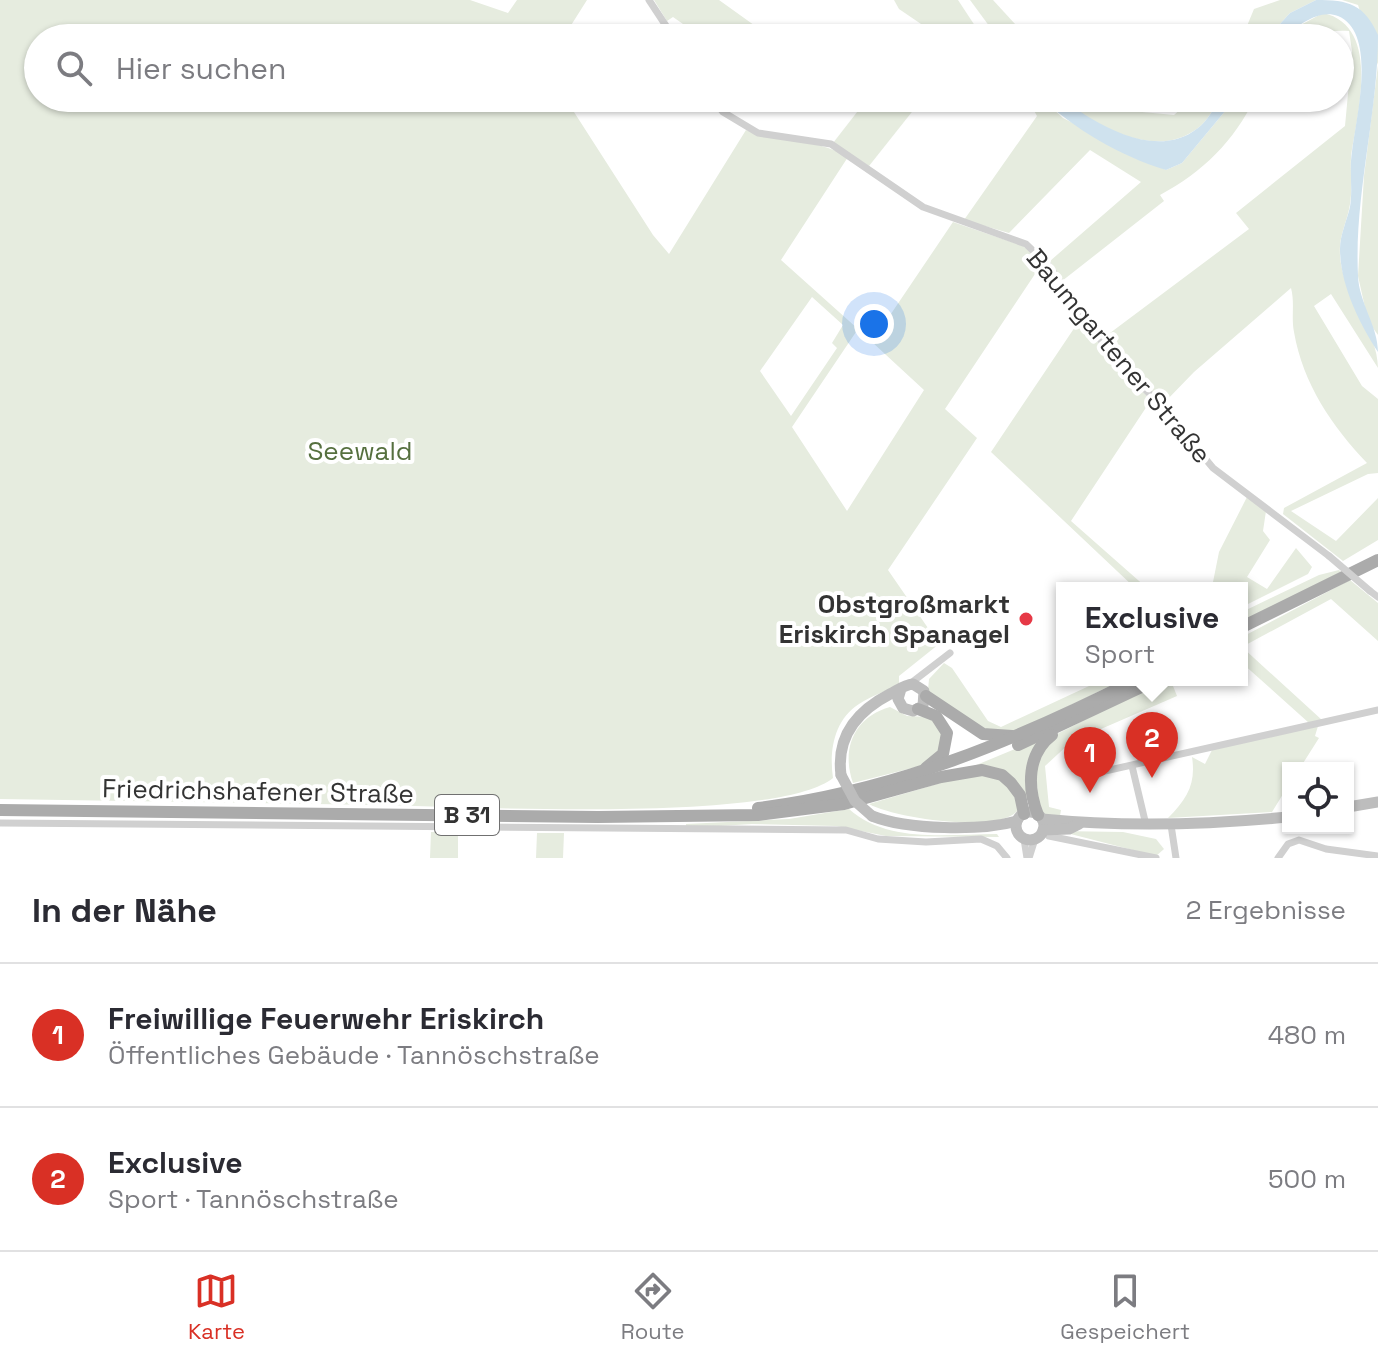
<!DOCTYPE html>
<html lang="de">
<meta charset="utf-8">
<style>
:root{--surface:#fff;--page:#f7f7f7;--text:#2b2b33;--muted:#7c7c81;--line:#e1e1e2;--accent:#d93025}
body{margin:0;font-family:"Space Grotesk",sans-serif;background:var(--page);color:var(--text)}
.controls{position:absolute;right:24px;bottom:24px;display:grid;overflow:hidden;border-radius:0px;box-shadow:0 2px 6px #0004}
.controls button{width:72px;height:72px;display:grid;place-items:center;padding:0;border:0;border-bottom:2px solid var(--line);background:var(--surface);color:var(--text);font:40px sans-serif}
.you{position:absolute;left:874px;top:324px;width:28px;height:28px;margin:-20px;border:6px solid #fff;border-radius:50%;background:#1a73e8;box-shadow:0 0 0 12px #1a73e833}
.badge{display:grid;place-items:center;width:52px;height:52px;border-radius:50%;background:var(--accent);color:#fff;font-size:26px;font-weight:700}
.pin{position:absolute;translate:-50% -66px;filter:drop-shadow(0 2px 4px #0008)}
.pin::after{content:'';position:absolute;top:42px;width:28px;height:24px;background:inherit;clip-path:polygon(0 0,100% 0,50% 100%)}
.popup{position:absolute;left:1056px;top:582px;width:192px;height:104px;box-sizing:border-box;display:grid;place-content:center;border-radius:0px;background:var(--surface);filter:drop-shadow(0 2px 6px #0005);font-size:26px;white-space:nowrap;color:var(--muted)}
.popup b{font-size:30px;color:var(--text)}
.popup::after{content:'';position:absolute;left:50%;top:100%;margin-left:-16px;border:16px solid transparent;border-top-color:var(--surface)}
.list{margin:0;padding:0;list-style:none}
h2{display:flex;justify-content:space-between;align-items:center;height:104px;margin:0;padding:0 32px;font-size:34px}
h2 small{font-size:26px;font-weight:400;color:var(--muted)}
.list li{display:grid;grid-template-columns:52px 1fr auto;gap:24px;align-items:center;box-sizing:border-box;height:144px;padding:0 32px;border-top:2px solid var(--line)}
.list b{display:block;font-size:30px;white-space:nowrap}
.list p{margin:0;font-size:26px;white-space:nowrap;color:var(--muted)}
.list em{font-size:26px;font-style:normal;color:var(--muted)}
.icon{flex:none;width:44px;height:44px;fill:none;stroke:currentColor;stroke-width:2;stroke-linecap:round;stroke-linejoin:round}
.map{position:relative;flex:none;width:1378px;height:858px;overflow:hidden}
.search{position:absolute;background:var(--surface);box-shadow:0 2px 6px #0004;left:24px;right:24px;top:24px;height:88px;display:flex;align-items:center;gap:20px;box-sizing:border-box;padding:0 28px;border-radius:44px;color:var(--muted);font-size:30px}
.sheet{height:392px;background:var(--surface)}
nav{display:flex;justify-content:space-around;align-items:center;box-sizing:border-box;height:112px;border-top:2px solid var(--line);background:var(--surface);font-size:22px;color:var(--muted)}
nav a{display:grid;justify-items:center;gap:4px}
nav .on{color:var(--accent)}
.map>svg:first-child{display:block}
</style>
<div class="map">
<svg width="1378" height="858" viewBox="0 0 1378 858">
<rect width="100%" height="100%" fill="#fff"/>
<g fill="#e6ecdf" fill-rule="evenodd">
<path d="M0,0H470L508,13L517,0H587L563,38H38V98H565L653,235L669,254L746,130C779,143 817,138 848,157L781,260L858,329L792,427L847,511L924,390L872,342L953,222L1023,246L1043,262L945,409L977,438L888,570L939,644L899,676V683C887,692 872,695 859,704C834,720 829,751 833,778C776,824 461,806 376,805C251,803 125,801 0,799ZM812,297L843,325L832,343L837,348L791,416L760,371Z"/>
<path d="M654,0H719L772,38H703L673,17L667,21Z"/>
<path d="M894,0H958L983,38H915L924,26L899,9Z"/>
<path d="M970,0H993L1028,38H998Z"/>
<path d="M1280,0H1316L1290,13L1267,38H1242L1254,9Z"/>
<path d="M1342,0H1378V335L1368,321L1358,276L1364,176L1378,65L1358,5Z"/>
<path d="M1323,13C1378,25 1360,104 1352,149C1349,167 1353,186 1350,204C1348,218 1341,232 1340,246C1337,291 1378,328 1378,368L1331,294L1314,306L1362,386L1378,399V473L1368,474L1291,511L1336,541L1378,498V540L1343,561L1283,514L1284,508L1367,463C1332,426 1303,384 1294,332C1291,317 1295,303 1291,288L1194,372L1164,403L1125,368L1102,339L1249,229L1236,213L1345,126L1352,51L1349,31C1326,29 1307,38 1284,38L1295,28Z"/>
<path d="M868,98H923L869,166L833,143Z"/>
<path d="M1027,98H1041L1063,118L1166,170L1182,163L1236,98H1255C1234,141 1203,172 1160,195L1164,201L1062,281L1050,261L1141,182L1090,150L1009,233L964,220L1037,116Z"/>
<path d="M1060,98H1099L1121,110L1174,115L1193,98H1221C1214,107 1207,122 1198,128C1155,161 1096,126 1060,98Z"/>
<path d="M1081,318L1113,363L1151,400L1071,521L1147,588H1135L991,452Z"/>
<path d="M1247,497L1266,511L1263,531L1270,540L1247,577L1267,589L1296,548L1312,567L1308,574L1242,607V588L1212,587L1219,552Z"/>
<path d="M1339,570L1341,572L1242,621V612L1319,575Z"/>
<path d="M1350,580L1378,603V641L1331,599L1242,647L1322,720L1309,723L1242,663V637Z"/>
<path d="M944,663L952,668L988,721L1001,727L1102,680H1122L1020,730L996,735L934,699L928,690L929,679Z"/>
<path d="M1164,680H1183L1173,686L1177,696L1071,742L1045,766L1049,807L1061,810L1060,816H1046L1038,807L1036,758L1053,736Z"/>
<path d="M890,707L907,716L931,717L943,733V746L924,765L853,783C841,749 854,717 890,707Z"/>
<path d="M1318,726L1315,736L1319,738L1300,768H1288V786L1272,812L1168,818C1188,798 1196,783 1192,757L1205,764L1213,748Z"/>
<path d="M1044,737L1031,804L1025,796L974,766Z"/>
<path d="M992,774L1013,788L1019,809C1002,835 894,818 869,804L961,777Z"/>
<path d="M849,809C888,844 948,834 997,834L999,837L886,836L836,826L752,824L686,828V824L789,819Z"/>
<path d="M1059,831L1123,832L1156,839L1164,849L1156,856Z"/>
<path d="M431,832H458V858H430Z"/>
<path d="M537,833H564L563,858H536Z"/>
</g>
<g fill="#cfe2ee">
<path d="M1316,0C1349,0 1364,4 1378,35C1378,115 1354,195 1358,276C1359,303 1378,326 1378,352C1359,323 1340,284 1340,249C1340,235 1347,220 1350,207C1353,189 1349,170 1352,152C1356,117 1378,33 1338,16C1319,9 1298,25 1284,38H1267L1290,13Z"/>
<path d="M1041,98C1064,98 1072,107 1092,119C1123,137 1165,154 1198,128C1207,122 1214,107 1221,98H1236L1182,163L1166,170C1120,156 1076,130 1041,98Z"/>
</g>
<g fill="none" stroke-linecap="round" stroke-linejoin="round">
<g stroke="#d0d0d0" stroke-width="7">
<path d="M649,0L674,38"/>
<path d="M712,98L723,112L758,133L831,144L923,207L1026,244L1049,266L1114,359L1161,405L1213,468L1329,556"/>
<path d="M1370,591L1378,597"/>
<path d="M911,683L950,653"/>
<path d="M1132,766L1146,825"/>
<path d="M1096,773L1378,710"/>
<path d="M0,823L846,830L878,839L926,842L981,839L997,846L1007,858"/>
<path d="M1171,825L1176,858"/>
<path d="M1049,836L1156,858"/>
<path d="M1024,839L1027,858"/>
<path d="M1029,858L1035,839"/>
<path d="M1278,858L1288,844L1299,840L1326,849L1378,856"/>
</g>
<g stroke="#bdbdbd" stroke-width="11">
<path d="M841,775C836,736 857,711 890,694C898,690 904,685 913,684L924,691L923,706L913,711L903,708L898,699L901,689"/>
<path d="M1348,807L1378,802"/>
<circle cx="1030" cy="826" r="14"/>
<path d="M872,816C908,830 981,831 1017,821"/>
<path d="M1042,819C1124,827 1205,825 1288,817"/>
<path d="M1043,830L1069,829L1079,824"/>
</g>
<g stroke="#ababab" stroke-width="12">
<path d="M1242,627L1378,560"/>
<path d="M926,696L983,734L1012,736"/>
<path d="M918,709L936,716L947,733L943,754L926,768"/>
<path d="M1018,745L1156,680"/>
<path d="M758,808C895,791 1014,741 1135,680"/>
<path d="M0,810L598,817L758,815L844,804L941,777L982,770L1002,775L1011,783L1020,795L1024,814"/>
<path d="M1038,815C1027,787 1027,754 1052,735"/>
</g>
<path stroke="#d0d0d0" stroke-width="7" d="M1329,556L1370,591"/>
<path stroke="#bdbdbd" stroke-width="11" d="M841,775L855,801L872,816"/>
</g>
<circle fill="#e63946" stroke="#fff" stroke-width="3" cx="1026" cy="619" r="8"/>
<g text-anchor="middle" stroke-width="8" stroke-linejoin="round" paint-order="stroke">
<rect fill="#fff" stroke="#707070" stroke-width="2" x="435" y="795" width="64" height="40" rx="6"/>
<g font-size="24" font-weight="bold" fill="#333">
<text x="467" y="823">B 31</text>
</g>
<g font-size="26" fill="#333" stroke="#fff">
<text transform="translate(1119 356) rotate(50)" y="9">Baumgartener Straße</text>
<text transform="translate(258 791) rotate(1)" y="9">Friedrichshafener Straße</text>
</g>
<g font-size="26" fill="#56703f" stroke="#fff">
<text x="360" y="460">Seewald</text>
</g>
<g font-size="26" font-weight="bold" fill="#333" stroke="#fff" text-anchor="end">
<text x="1010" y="613">Obstgroßmarkt<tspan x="1010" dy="30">Eriskirch Spanagel</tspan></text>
</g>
</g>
</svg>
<div class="controls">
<button><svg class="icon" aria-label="locate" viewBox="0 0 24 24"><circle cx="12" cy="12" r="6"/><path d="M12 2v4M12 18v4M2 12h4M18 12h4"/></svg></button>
</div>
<div class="you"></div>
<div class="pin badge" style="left:1090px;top:793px">1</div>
<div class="pin badge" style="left:1152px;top:778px">2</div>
<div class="popup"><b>Exclusive</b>Sport</div>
<div class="search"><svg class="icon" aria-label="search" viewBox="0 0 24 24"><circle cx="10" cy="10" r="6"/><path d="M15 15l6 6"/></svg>Hier suchen</div>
</div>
<section class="sheet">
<h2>In der Nähe<small>2 Ergebnisse</small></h2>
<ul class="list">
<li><span class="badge">1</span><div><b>Freiwillige Feuerwehr Eriskirch</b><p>Öffentliches Gebäude · Tannöschstraße</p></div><em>480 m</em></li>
<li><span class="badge">2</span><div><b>Exclusive</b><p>Sport · Tannöschstraße</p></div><em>500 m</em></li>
</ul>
</section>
<nav>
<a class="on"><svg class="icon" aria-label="map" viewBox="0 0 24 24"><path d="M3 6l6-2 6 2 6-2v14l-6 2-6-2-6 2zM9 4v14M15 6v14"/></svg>Karte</a>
<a><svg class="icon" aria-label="directions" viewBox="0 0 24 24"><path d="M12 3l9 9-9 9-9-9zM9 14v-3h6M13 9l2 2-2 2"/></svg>Route</a>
<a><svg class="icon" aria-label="saved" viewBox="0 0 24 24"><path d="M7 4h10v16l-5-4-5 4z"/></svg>Gespeichert</a>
</nav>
